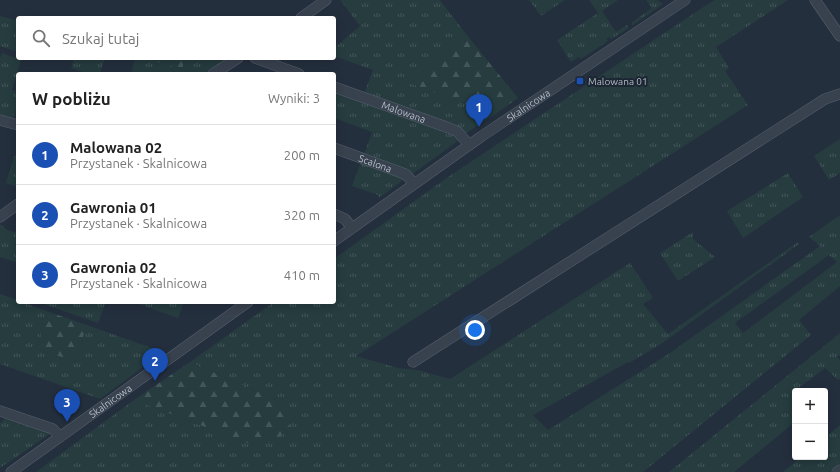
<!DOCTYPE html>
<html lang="pl">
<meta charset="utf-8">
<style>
:root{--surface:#fff;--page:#f6f6f6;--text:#222;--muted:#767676;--line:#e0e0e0;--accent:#111827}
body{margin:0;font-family:Ubuntu,sans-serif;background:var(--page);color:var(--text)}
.controls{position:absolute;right:12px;bottom:12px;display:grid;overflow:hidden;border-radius:4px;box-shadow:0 2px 10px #0003}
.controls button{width:36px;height:36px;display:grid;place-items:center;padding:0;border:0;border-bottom:1px solid var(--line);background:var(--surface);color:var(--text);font:20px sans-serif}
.you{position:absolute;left:475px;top:330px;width:14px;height:14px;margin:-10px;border:3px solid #fff;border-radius:50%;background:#1a73e8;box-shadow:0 0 0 6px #1a73e833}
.badge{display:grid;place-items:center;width:26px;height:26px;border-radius:50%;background:var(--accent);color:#fff;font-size:13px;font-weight:700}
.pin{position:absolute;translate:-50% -33px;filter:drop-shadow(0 1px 2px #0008)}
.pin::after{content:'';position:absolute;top:21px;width:14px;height:12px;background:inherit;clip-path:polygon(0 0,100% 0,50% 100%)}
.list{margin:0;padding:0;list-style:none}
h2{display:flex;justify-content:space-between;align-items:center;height:52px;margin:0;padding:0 16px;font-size:17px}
h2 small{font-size:13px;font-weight:400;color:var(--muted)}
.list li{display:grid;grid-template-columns:26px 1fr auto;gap:12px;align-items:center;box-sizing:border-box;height:60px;padding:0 16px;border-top:1px solid var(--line)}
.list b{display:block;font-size:15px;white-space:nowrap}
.list p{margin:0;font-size:13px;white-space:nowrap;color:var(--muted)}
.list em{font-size:13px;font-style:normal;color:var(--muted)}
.icon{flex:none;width:22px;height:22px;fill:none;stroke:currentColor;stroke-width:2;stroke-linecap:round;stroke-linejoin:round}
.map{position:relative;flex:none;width:840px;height:472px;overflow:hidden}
.search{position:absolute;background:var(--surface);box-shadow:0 2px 10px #0003;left:16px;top:16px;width:320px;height:44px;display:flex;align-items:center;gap:10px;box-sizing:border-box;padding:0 14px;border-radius:4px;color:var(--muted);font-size:15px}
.panel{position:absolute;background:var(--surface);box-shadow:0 2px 10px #0003;left:16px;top:72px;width:320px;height:232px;border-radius:4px}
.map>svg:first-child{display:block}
</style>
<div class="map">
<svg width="840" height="472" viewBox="0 0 840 472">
<defs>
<pattern id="grass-tufts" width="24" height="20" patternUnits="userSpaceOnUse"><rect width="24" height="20" fill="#263c3f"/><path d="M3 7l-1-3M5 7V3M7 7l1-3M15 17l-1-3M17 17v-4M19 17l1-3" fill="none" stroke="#435659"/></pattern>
<pattern id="forest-firs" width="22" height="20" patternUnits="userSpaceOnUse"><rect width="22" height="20" fill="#263c3f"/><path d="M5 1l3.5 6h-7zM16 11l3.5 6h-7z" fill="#435659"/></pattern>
</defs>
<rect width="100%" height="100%" fill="#242f3e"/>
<g fill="url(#grass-tufts)" fill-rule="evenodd">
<path d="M340,0H440L466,34L410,83L494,115L465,134L364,94L373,70L334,56V48L360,26Z"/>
<path d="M529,0H565L541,16Z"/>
<path d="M589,0H618L602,11L616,32L627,25L629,28L611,39L609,37L606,39L608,41L581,59L579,57L571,62L557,40L598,13Z"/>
<path d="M646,0H657L663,4L633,25L631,23L652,8Z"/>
<path d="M715,0H788L716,47L729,68L725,71L748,105L356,356L398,368L418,370L450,379L630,263L653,298L643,304L668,334L798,242L799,244L661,344L629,363L628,362L533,415L548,430L670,353L820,246L809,237L840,215V286L799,320L811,335L643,472H36L134,400L258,447L287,405L190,362L274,302H334V259L445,179L702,8ZM829,255L837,262L743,333L735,323Z"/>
<path d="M0,16L18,21V52L0,46Z"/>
<path d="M2,53L21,60L12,90L18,92V103L13,120L0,116V58Z"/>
<path d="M74,58H105L100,74H89L71,68Z"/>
<path d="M135,58H159L158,62L182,69L186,58H228L209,74H131Z"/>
<path d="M334,91L449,130L462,138L411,175L364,155L372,132L334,118Z"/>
<path d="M840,139V173L829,180L814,156Z"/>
<path d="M14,156L18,157V187L6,183Z"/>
<path d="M361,162L406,178L379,198L378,195L352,186Z"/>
<path d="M788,173L803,197L743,238L727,211Z"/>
<path d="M0,224L7,230L18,233V263L0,257Z"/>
<path d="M693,232V239L715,257L678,281L660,253Z"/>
<path d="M0,294L18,300V302H22L49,312L36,349L75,361L87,325L160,351L162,353L100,399L0,364Z"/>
<path d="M38,302H106L98,323Z"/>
<path d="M133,302H184L178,318Z"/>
<path d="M840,333V355L837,357L840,360V379L838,380L825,368L795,391L794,393L795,395V422L734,472H669Z"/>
<path d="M8,416L54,431L0,468V423Z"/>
<path d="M840,425V463L829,472H783L801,457H825V438Z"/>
</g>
<g fill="url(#forest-firs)">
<path d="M466,34L518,98L494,115L410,83Z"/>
<path d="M159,58H186L182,69L158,62Z"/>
<path d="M49,312L87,325L75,361L36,349Z"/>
<path d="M190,362L287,405L290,431L258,447L134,400Z"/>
</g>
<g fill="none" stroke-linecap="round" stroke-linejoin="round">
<defs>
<g id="minor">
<path d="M815,0L840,36"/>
<path d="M301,18L326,0"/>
<path d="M255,58L299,74"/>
<path d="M213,74L238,58"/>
<path id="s1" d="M334,87L449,128L458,132L469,145"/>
<path d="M0,120L18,125"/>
<path id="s2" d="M334,148L405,174L414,183"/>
<path d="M334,214L345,219L352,228"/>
<path d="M0,217L18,204"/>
<path id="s3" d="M334,241L482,136L685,0"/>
<path d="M413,362L825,99L840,94"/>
<path d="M0,411L53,429L60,437"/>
<path id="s4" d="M11,472L248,302"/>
<path d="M837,472L840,470"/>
</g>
</defs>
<use href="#minor" stroke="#565f6c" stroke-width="11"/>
<use href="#minor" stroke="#38414e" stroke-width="10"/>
</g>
<rect fill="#1a4fb4" stroke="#1d2633" stroke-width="1.5" x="576" y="77" width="8" height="8" rx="2"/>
<g text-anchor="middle" stroke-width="4" stroke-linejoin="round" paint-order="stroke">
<g font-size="10" fill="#b4bcc9" stroke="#1d2633" text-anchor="start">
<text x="588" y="85">Malowana 01</text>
</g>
<g font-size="10" fill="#b4bcc9" stroke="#1d2633">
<text dy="4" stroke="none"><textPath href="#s3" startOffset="237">Skalnicowa</textPath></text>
<text dy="4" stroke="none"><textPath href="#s1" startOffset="74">Malowana</textPath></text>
<text dy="4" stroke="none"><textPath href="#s2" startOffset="44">Scalona</textPath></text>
<text dy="4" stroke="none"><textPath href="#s4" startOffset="122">Skalnicowa</textPath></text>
</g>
</g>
</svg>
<div class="controls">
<button>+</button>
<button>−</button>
</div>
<div class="you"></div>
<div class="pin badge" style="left:479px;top:127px;background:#1a4fb4">1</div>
<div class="pin badge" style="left:155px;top:381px;background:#1a4fb4">2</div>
<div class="pin badge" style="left:67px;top:422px;background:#1a4fb4">3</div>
<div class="search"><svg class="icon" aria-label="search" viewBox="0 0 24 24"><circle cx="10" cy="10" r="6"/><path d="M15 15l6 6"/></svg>Szukaj tutaj</div>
<section class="panel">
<h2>W pobliżu<small>Wyniki: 3</small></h2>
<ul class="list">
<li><span class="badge" style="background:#1a4fb4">1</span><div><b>Malowana 02</b><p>Przystanek · Skalnicowa</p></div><em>200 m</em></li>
<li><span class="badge" style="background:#1a4fb4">2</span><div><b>Gawronia 01</b><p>Przystanek · Skalnicowa</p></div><em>320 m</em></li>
<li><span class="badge" style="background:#1a4fb4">3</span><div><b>Gawronia 02</b><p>Przystanek · Skalnicowa</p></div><em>410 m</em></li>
</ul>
</section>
</div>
